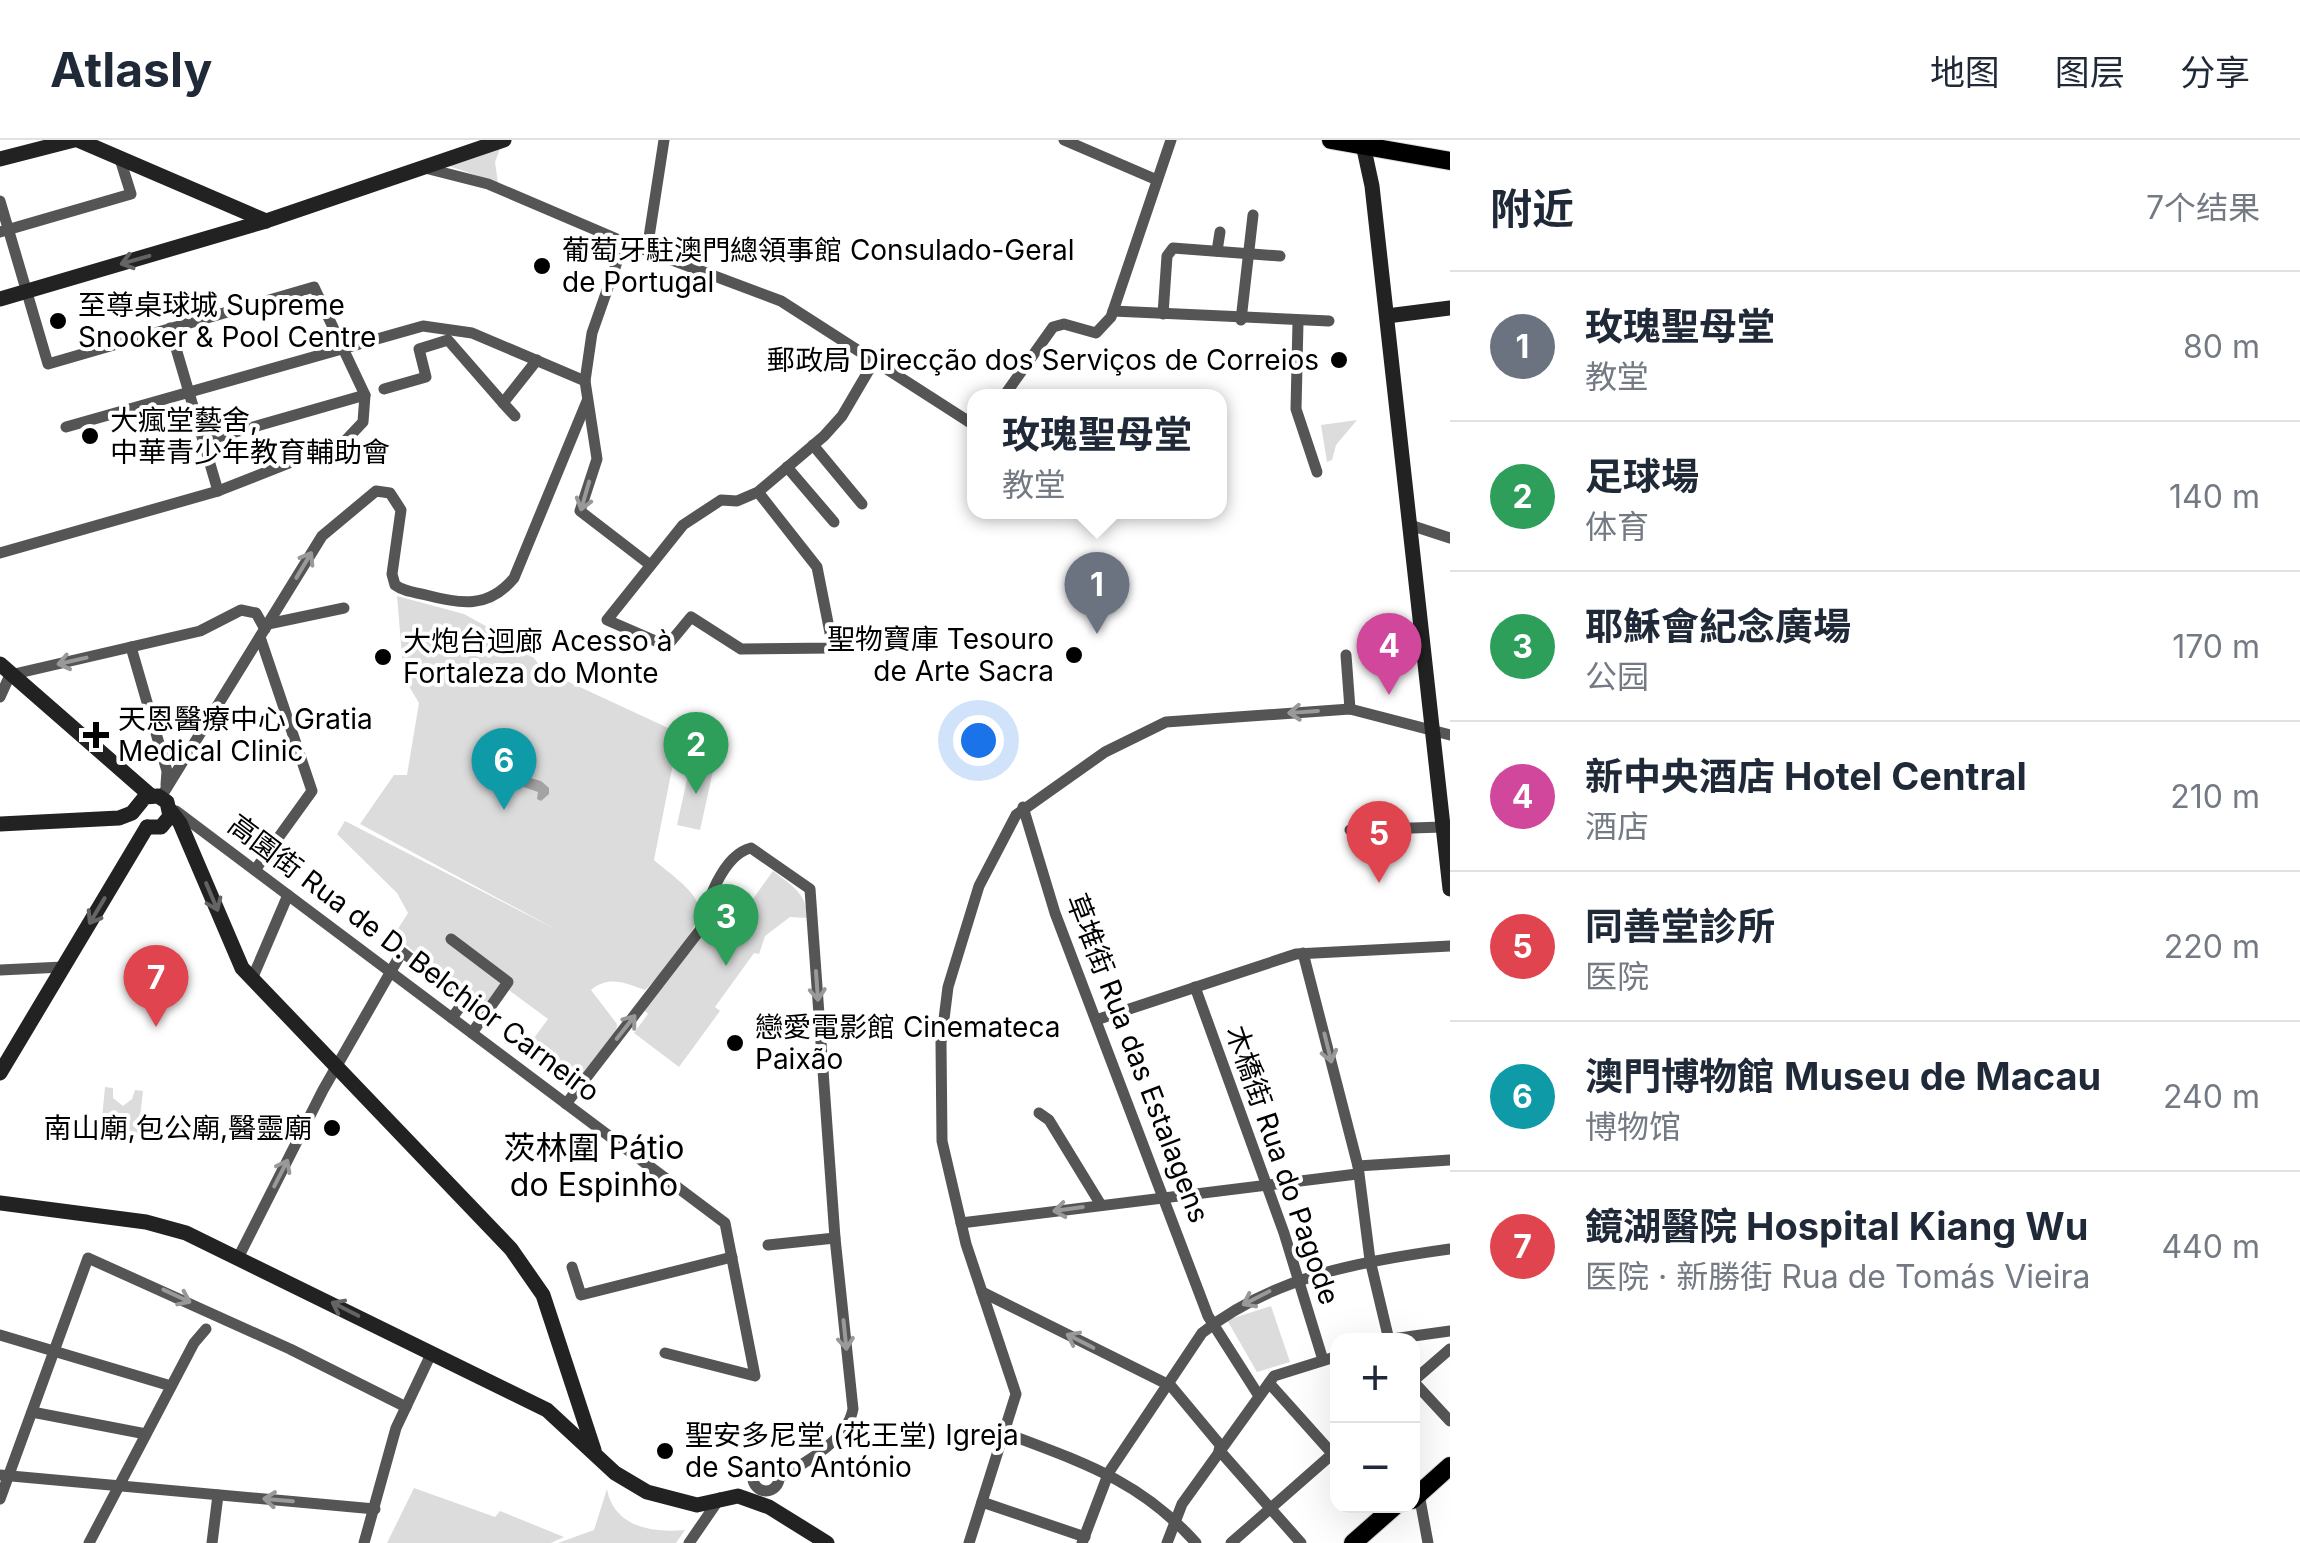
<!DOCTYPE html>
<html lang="zh">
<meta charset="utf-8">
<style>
:root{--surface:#fff;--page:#f6f6f7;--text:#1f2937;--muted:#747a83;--line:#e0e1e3;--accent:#000}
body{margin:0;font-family:Inter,"Noto Sans SC",sans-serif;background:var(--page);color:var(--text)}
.controls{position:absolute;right:30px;bottom:30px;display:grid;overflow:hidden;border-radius:20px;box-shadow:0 10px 40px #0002}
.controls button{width:90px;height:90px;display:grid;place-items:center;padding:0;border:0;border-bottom:2px solid var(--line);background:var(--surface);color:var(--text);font:50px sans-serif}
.you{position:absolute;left:978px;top:600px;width:35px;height:35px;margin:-25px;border:8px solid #fff;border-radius:50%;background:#1a73e8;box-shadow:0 0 0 15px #1a73e833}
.badge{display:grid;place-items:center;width:65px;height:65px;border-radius:50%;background:var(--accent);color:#fff;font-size:32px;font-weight:700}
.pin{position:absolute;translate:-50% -82px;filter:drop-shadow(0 2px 5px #0008)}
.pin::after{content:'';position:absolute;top:52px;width:35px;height:30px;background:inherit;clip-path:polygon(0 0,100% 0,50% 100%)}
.popup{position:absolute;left:967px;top:249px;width:260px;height:130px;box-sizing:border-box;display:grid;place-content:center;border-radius:20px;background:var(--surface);filter:drop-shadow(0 2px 8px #0005);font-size:32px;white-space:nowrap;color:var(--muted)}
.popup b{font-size:38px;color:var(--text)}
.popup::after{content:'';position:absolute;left:50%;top:100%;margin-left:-20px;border:20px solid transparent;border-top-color:var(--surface)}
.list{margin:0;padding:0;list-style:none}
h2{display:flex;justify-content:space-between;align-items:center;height:130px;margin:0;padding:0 40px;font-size:42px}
h2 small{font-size:32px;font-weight:400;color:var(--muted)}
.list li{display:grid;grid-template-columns:65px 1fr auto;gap:30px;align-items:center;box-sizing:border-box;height:150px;padding:0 40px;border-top:2px solid var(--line)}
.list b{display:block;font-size:38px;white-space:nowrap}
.list p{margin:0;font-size:32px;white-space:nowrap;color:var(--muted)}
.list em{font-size:32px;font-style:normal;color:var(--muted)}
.map{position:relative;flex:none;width:1450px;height:1403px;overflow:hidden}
header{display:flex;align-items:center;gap:60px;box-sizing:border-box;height:140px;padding:0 50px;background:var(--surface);border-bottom:2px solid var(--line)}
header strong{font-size:48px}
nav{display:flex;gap:55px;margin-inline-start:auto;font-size:35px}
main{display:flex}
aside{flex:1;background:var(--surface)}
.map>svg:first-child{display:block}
</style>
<header>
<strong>Atlasly</strong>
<nav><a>地图</a><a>图层</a><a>分享</a></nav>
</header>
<main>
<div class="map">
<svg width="1450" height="1403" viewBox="0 0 1450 1403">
<rect width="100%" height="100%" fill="#fff"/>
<g fill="#dcdcdc">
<path d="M500,9L495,22L498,43L446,25Z"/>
<path d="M1357,280L1336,305L1332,320L1327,322L1321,285Z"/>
<path d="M397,456L464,474L527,509L543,530L679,593L654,720C666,731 694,749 698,765C704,786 661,835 645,850C625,843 609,835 591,850L617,884L616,893L568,952L539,920L523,913L548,879L506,848L482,876L458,848L394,795L408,773L397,753L337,694L345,681L559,791L360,684L394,635H407L419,563L404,538Z"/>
<path d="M692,617L715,622L700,690L677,685Z"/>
<path d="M773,731C791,745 808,754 807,778L790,777L765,796L759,814L754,813L715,867L720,871L679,927L634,893L648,874L643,869L715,776L732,788Z"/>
<path d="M105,947L113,948V958L123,966L132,959L135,950L143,951L138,995L101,989Z"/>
<path d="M1271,1166L1290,1222L1257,1232L1227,1180Z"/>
<path d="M414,1348L495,1377L500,1371L564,1397L551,1403H387Z"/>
<path d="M607,1349C614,1387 652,1393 685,1390L676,1403H558L594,1390Z"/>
</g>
<path fill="#a3a3a3" d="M481,624L541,641L549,648V654L541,661L537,659L538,652L481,632L478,637L472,629Z"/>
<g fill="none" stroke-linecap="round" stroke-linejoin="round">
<defs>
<g id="primary">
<path d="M1331,0L1450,21"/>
<path d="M1412,1360L1450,1326"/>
<path d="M1353,1403L1395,1366"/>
</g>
</defs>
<use href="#primary" stroke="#dbdbdb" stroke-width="20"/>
<g stroke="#555" stroke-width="11">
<path d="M1064,0L1157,40"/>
<path d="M425,28L488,44L624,102L781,161L974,285"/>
<path d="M0,61L48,224L314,147L365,255L363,282L345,301L218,351L0,413"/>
<path d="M0,92L131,54L120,19"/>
<path d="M624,102L592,193L585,241L597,319L580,371L649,424"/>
<path d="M647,110L664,0"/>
<path d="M1217,111L1220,92"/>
<path d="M1113,171L1329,181"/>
<path d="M1163,174L1167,116L1173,108L1280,116"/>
<path d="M1241,180L1253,75"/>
<path d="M1298,182L1296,269L1317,332"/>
<path d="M170,188L218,351"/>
<path d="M384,249L426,237L419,209L448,200L503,263L537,220"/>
<path d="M1004,256L1053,187L1064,184L1096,193L1111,177L1171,0"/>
<path d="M503,263L515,276"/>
<path d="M66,287L423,186L472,193L585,241"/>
<path d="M204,301L365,255"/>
<path d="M813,305L862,364"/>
<path d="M787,327L834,382"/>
<path d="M758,352L817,427L833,508L741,509L691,477L667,506L607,480L683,385L721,360L737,361L758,352L824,296L842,276L876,218"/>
<path d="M1410,385L1450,398"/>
<path d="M268,484L344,468"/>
<path d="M131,507L167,631L166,645"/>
<path d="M1346,515L1350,569"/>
<path d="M0,557L10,535L200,491L241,470L256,473L265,489"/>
<path d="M161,657L322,396L376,351L390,353L401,370L392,434L395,445C405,452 414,452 426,455C460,464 488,469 514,438L587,261"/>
<path d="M1023,667L1055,773L1208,1176L1259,1256"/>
<path d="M176,671L725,1083L755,1236L665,1213"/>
<path d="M1350,690L1443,687"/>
<path d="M255,730L312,651L260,497"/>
<path d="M451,799L508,842L472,893"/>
<path d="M1303,813L1358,1026L1370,1120L1389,1200"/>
<path d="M0,830L63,827"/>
<path d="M252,839L288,755"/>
<path d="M1195,847L1284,1093L1323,1220"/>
<path d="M1099,879L1296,814L1450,806"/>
<path d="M566,964L700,790C706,765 722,715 751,708L810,749L835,1098L853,1269C847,1301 804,1323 779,1338"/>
<path d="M1039,973L1049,980L1101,1065"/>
<path d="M1358,1026L1450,1020"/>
<path d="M961,1083L1357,1034"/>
<path d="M768,1105L835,1098"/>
<path d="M239,1116L323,950L402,812L465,860L452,878"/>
<path d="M572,1127L581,1155L732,1117"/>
<path d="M982,1152L1171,1246L1221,1306"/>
<path d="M0,1195L171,1246"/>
<path d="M1385,1200L1450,1191"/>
<path d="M1412,1240L1450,1281"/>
<path d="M1412,1242L1450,1209"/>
<path d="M1269,1243L1338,1320"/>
<path d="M32,1272L146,1294"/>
<path d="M1005,1293C1081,1322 1140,1340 1196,1403"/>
<path d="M1219,1310L1301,1403"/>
<circle cx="766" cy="1338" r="13"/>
<path d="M0,1335L375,1369"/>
<path d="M1419,1354L1428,1403"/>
<path d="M0,1359L88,1118L290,1209L406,1267"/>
<path d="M982,1362L1085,1397"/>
<path d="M89,1403L194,1203L206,1189"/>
<path d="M212,1403L218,1355"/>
<path d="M364,1403L396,1288L432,1212"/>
<path d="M689,1403L720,1358"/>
<path d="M969,1403L1016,1254L966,1104L942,1001L941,903L948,847L979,746L1016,675L1105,612L1166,582L1350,569L1450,595"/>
<path d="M1082,1403L1109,1332L1202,1193C1273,1136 1363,1121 1450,1109"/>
<path d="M1167,1403L1182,1364L1274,1236L1338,1216"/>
<path d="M1231,1403L1338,1309"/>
</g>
<g stroke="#222" stroke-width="15">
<path d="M78,0L266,81"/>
<path d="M1362,0L1372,46L1450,749"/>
<path d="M0,19L74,0"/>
<path d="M0,159L266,81L504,0"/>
<path d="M1387,176L1450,168"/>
<path d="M0,524L150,655"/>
<path d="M170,670L180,683L242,828L511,1109L543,1155L594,1310"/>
<path d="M0,684L119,678L132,673L145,657L158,656L167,662L170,676L161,687H147"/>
<path d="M0,933L147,687"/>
<path d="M0,1063L146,1082L186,1093L547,1270L615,1333L647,1352L697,1365L738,1356L769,1367L827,1403"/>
</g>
<use href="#primary" stroke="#000" stroke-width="18"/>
</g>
<defs><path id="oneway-shaft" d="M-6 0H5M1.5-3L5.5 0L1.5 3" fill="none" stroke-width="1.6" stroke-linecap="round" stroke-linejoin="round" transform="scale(2.5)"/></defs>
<g stroke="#646464">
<use href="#oneway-shaft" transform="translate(135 120) rotate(164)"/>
<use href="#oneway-shaft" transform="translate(212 757) rotate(67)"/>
<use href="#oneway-shaft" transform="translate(97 771) rotate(121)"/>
<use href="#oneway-shaft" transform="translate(345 1169) rotate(-153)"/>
</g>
<g stroke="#999">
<use href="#oneway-shaft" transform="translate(585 356) rotate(106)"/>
<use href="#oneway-shaft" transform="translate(304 425) rotate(-59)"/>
<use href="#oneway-shaft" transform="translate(72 521) rotate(167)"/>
<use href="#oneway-shaft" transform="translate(1303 572) rotate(176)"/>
<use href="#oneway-shaft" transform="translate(817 846) rotate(86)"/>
<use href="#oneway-shaft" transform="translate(626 887) rotate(-52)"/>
<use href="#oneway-shaft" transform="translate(1328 908) rotate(76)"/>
<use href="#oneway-shaft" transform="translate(281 1033) rotate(-63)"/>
<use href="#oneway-shaft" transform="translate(1068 1069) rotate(172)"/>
<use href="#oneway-shaft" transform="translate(177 1156) rotate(25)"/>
<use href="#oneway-shaft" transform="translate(1256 1158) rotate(153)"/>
<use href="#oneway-shaft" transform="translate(845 1195) rotate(84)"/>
<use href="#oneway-shaft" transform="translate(1080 1201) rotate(-153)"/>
<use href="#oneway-shaft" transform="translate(278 1360) rotate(-175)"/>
</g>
<g fill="#000" stroke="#fff" stroke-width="4">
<circle cx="542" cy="126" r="10"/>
<circle cx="58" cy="181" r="10"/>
<circle cx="1339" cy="220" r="10"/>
<circle cx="90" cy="296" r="10"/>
<circle cx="1074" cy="515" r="10"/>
<circle cx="383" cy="517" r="10"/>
<path d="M91 580h10v10h10v10h-10v10h-10v-10h-10v-10h10z"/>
<circle cx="735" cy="903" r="10"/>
<circle cx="332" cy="988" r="10"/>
<circle cx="665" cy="1311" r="10"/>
</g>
<g text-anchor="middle" stroke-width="8" stroke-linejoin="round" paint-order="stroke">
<g font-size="28" fill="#000" stroke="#fff" text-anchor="start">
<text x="562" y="120">葡萄牙駐澳門總領事館 Consulado-Geral<tspan x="562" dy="32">de Portugal</tspan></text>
<text x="78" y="175">至尊桌球城 Supreme<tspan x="78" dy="32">Snooker &amp; Pool Centre</tspan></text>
<text x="1319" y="230" text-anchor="end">郵政局 Direcção dos Serviços de Correios</text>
<text x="110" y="290">大瘋堂藝舍,<tspan x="110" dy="32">中華青少年教育輔助會</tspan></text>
<text x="1054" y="509" text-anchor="end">聖物寶庫 Tesouro<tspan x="1054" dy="32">de Arte Sacra</tspan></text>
<text x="403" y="511">大炮台迴廊 Acesso à<tspan x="403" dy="32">Fortaleza do Monte</tspan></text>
<text x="118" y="589">天恩醫療中心 Gratia<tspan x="118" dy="32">Medical Clinic</tspan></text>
<text x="755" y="897">戀愛電影館 Cinemateca<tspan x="755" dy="32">Paixão</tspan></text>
<text x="312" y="998" text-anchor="end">南山廟,包公廟,醫靈廟</text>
<text x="685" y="1305">聖安多尼堂 (花王堂) Igreja<tspan x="685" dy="32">de Santo António</tspan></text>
</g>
<g font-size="28" fill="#000" stroke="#fff">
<text transform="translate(414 818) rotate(37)" y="10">高園街 Rua de D. Belchior Carneiro</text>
<text transform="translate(1138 918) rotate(69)" y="10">草堆街 Rua das Estalagens</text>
<text transform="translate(1283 1025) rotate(71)" y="10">木橋街 Rua do Pagode</text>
</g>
<g font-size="32" fill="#000" stroke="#fff">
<text x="594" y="1019">茨林圍 Pátio<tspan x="594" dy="37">do Espinho</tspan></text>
</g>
</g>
</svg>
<div class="controls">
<button>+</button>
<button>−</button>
</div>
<div class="you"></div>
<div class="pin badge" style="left:1097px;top:494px;background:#6b7280">1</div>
<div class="popup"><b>玫瑰聖母堂</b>教堂</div>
<div class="pin badge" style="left:696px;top:654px;background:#2e9e5b">2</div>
<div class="pin badge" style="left:726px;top:826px;background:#2e9e5b">3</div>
<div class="pin badge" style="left:1389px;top:555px;background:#d1479c">4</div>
<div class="pin badge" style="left:1379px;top:743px;background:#e0444e">5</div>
<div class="pin badge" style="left:504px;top:670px;background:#0f9aa8">6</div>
<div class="pin badge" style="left:156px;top:887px;background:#e0444e">7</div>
</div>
<aside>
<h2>附近<small>7个结果</small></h2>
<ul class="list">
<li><span class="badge" style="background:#6b7280">1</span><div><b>玫瑰聖母堂</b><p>教堂</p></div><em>80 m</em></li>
<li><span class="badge" style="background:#2e9e5b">2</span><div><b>足球場</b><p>体育</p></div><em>140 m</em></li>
<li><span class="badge" style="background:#2e9e5b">3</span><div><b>耶穌會紀念廣場</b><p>公园</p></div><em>170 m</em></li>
<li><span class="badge" style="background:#d1479c">4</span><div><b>新中央酒店 Hotel Central</b><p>酒店</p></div><em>210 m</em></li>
<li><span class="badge" style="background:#e0444e">5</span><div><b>同善堂診所</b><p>医院</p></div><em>220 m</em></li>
<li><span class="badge" style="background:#0f9aa8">6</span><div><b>澳門博物館 Museu de Macau</b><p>博物馆</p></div><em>240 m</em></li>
<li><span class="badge" style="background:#e0444e">7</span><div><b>鏡湖醫院 Hospital Kiang Wu</b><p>医院 · 新勝街 Rua de Tomás Vieira</p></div><em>440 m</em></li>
</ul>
</aside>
</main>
